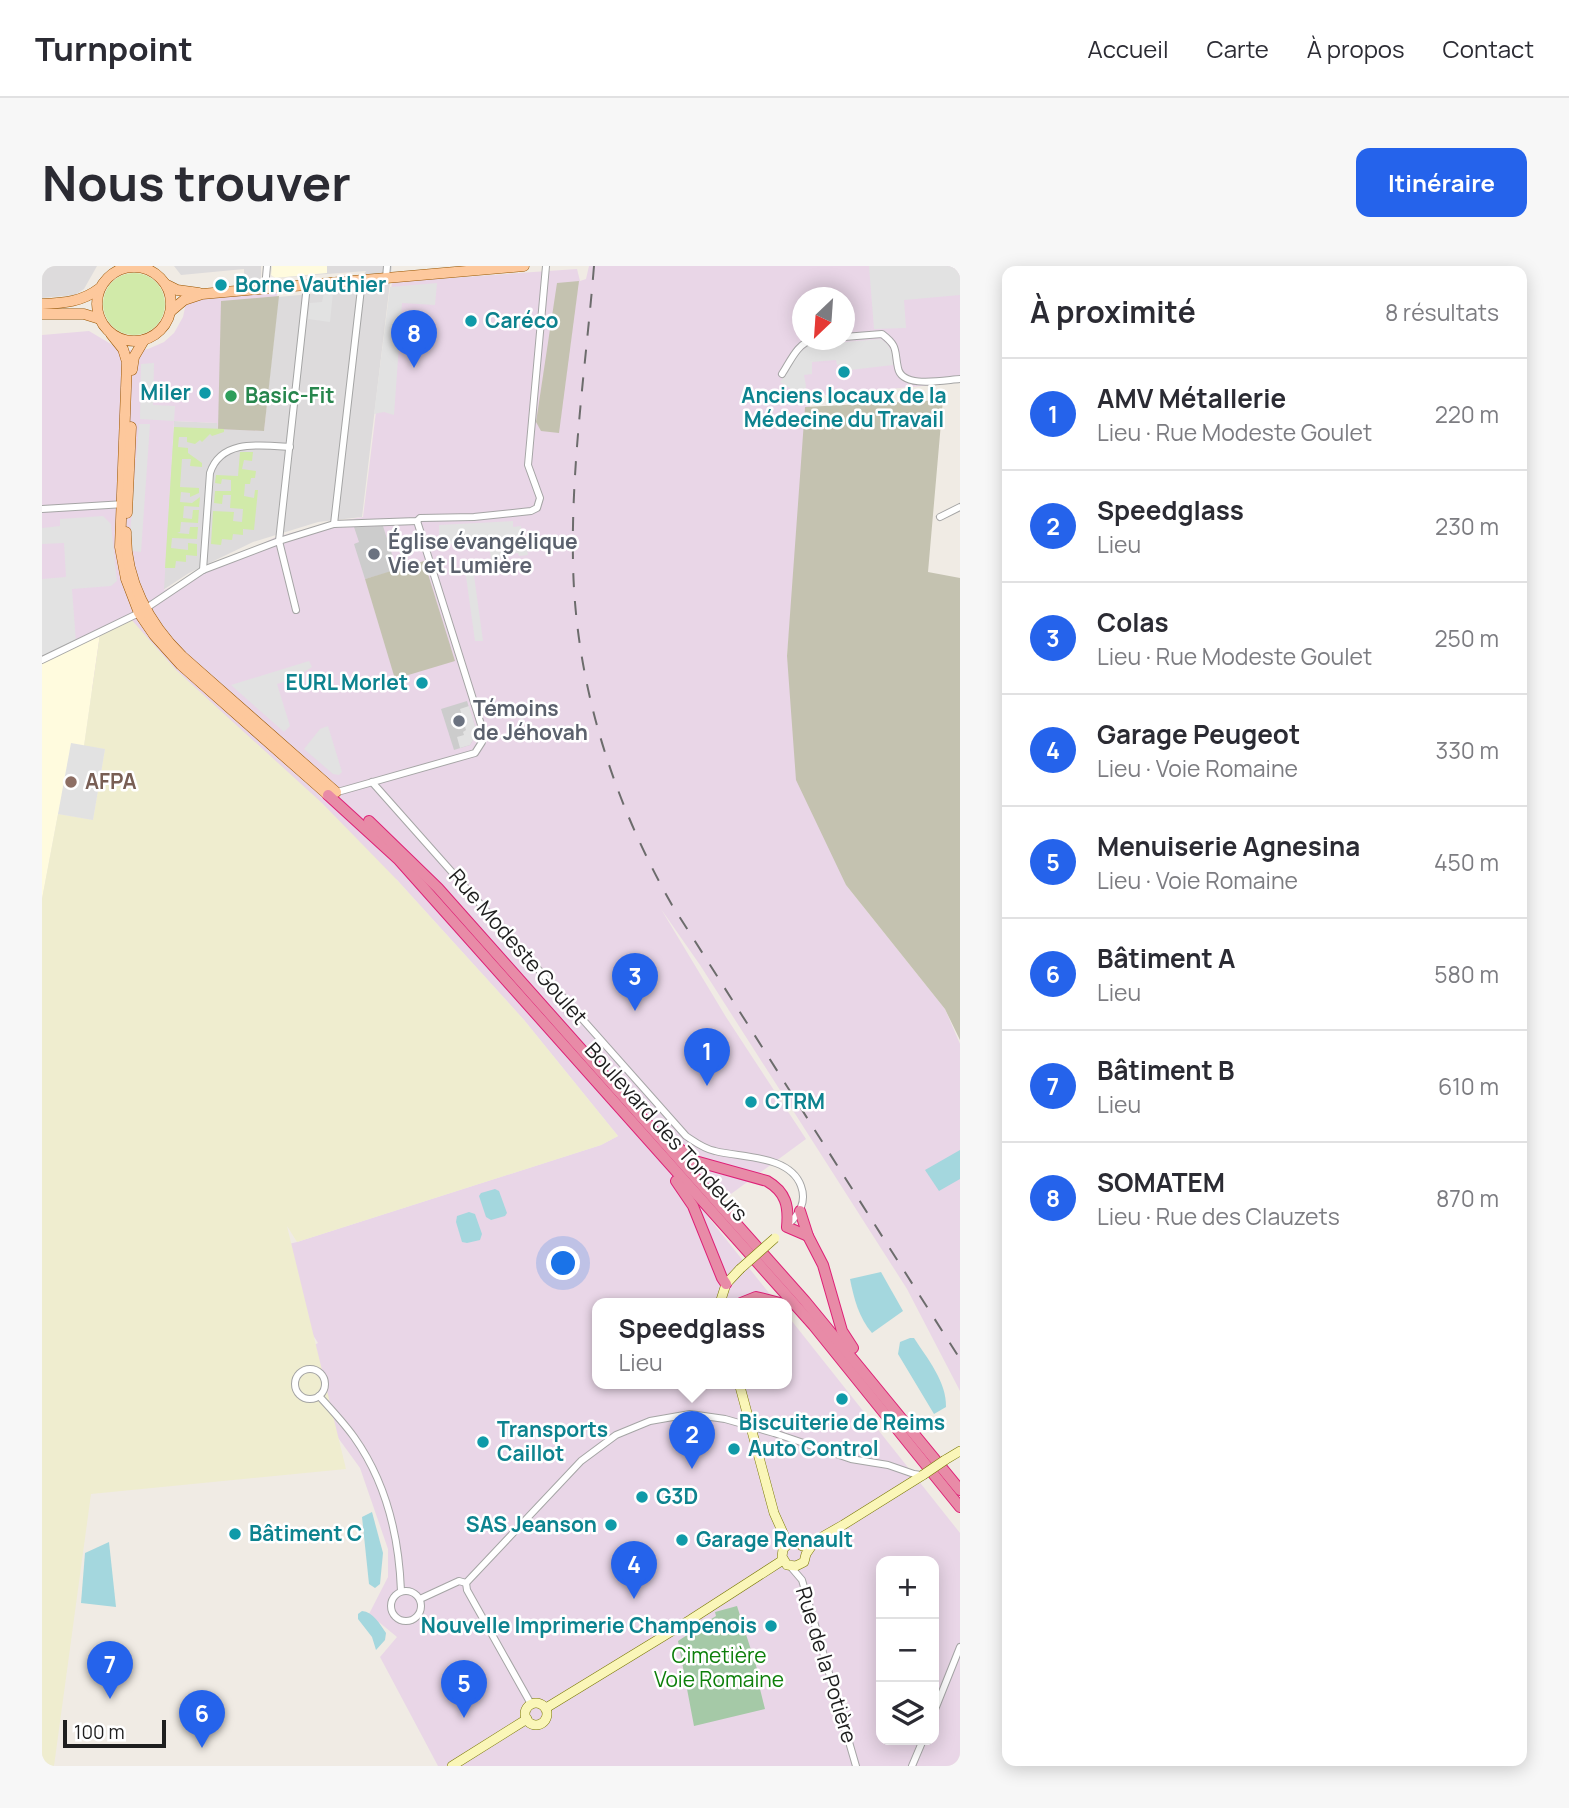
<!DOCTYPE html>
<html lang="fr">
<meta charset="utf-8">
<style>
:root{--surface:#fff;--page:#f7f7f7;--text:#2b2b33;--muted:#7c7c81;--line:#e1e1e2;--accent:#2563eb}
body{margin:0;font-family:Manrope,sans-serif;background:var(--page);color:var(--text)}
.controls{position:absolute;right:21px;bottom:21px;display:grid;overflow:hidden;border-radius:14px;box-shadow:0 4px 18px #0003}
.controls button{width:63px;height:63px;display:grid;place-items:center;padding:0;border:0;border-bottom:2px solid var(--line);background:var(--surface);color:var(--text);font:35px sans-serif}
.compass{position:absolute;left:750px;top:21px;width:63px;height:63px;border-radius:50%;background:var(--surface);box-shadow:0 4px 18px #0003;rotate:205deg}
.scale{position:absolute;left:21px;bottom:18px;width:103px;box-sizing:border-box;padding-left:7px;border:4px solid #1e1e1e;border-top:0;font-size:19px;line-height:24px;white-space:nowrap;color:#1e1e1e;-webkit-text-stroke:5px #fff;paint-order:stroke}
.you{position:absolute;left:522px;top:998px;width:24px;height:24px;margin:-18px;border:5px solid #fff;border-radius:50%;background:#1a73e8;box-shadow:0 0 0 10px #1a73e833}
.badge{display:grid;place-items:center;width:46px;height:46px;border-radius:50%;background:var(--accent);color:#fff;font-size:23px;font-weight:700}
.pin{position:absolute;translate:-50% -58px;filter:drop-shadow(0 2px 4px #0008)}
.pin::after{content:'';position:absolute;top:37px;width:24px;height:21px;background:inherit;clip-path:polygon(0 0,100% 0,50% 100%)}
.popup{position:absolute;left:550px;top:1032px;width:200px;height:91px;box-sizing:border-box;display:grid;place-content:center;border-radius:14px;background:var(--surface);filter:drop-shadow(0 2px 5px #0005);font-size:23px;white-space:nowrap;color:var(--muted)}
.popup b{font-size:26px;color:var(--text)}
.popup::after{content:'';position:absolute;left:50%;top:100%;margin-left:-14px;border:14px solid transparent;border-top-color:var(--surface)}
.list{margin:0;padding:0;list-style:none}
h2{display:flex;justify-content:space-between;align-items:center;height:91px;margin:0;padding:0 28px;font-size:30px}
h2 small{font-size:23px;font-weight:400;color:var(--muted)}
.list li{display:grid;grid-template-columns:46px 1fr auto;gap:21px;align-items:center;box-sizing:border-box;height:112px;padding:0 28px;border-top:2px solid var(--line)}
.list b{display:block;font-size:26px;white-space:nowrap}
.list p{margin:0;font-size:23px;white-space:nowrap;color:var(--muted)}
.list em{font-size:23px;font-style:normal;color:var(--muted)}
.icon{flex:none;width:38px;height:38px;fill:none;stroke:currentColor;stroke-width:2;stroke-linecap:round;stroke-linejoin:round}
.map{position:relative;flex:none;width:918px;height:1500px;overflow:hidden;border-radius:14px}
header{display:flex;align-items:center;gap:42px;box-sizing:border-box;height:98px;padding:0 35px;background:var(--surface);border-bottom:2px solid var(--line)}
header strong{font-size:33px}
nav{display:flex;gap:38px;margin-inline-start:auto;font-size:24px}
.intro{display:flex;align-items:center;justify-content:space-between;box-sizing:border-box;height:168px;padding:0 42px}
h1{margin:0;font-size:49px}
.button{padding:18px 32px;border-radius:14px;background:var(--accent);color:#fff;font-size:24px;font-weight:700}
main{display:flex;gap:42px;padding:0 42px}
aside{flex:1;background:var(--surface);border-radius:14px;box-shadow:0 4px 18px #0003}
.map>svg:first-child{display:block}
</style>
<header>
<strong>Turnpoint</strong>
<nav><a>Accueil</a><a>Carte</a><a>À propos</a><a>Contact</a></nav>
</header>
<div class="intro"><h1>Nous trouver</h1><a class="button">Itinéraire</a></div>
<main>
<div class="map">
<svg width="918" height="1500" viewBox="0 0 918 1500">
<rect width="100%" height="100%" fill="#f0ebe4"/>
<g fill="#dddbdc">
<path d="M0,0H55L42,23L33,29L0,32Z"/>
<path d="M132,0H219V13L202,14V3L139,9Z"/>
<path d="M230,0H350L320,251L276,256L211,276L147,307L121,324L132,155L176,157V162L222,165L236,31L311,24L324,5L233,12L229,9Z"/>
</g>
<path fill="#e9d6e7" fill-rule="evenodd" d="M547,0H918V110L912,117L762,131L768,139L745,390L804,619L903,743L918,778V1125L865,1023L658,699L619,643L684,751L764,873L663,947L735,1037H556V1117H744L745,1049L918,1267V1500H396L338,1391L355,1371L327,1348L346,1311V1283L318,1202L241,1096L276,1077L218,985L255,976L559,879L576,870L482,754L355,614L0,394V69L47,65L74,81L94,85L106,83L122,76L132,67L141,51L144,37L160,28L236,21L222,165L176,163L175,157L132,155L122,324L234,271L287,257L321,251L350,16L535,3L538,15L544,13ZM760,32H802V74H760ZM839,1295H892V1474H839Z"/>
<g fill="#fffbde">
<path d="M230,0H285V7L233,12L229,9Z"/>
<path d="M58,368L42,480L16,548L0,633V394Z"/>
</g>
<g fill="#ccc">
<path d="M341,260L355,304L323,313L312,278L317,276L312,261Z"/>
<path d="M425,435L435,467L428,479L412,484L399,443Z"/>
</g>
<g fill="#c4c2b0">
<path d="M537,15L517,167L499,165L494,156L515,17Z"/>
<path d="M237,30L222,165L176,163L179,35Z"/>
<path d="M901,134L886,306L918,312V774L903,743L804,619L754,514L745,390L763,141Z"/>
<path d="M382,295L413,395L353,413L323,313Z"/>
</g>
<path fill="#efedcf" d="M88,352L134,404L280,537L355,614L482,754L576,870L559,879L255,976L245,960L304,1203L49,1228L12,1500H0V633L16,548L51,554L63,483L42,480L58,368Z"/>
<g fill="#d1eaa9">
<circle cx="92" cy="38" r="31"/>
<path d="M132,161L182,163V166L170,170L168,168L160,176L158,174L153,178L145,176V171H137L136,181L146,182V187L160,197V201L148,200L149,193H140L138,221L157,222V227L148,231V227L139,226L138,236L150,237L158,231L157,241L142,240L141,252L150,253L151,244H157L156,257L139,256L138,266L135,267L147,268L148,261H156L155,273L130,272L129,282L146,284V277L155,278V290L144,289V296L134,295L133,302H123Z"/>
<path d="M198,186H211L210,195L202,194L200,203L214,205L213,212H209L208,218H203L202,230L212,232L213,224H216L212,264L201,263V269L191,268L190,274L180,273L179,279L169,278L171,245L192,246L191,255L200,256L201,243L188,242L189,229H181L180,238L172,237L173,225H189V214L180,213L179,218L173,217L174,209L196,210Z"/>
</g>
<path fill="#a5c9a7" d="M695,1340L716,1406L714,1407L723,1443L652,1460L636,1375L674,1350L673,1346Z"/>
<g fill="#e2e2e2">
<path d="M827,0H918V29L862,34L864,62L832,63Z"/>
<path d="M395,17L393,39L360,37L352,149L342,146L332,148L348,21Z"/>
<path d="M291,26L288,56L266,53L268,37L280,36L282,27Z"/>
<path d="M839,73L845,78L850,86L851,99L808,104L802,98L795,99L794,94L770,96V108L762,109L764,120L761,131L738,116L756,88L767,79Z"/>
<path d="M112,97L111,139L133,140L132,155L98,153L99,98Z"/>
<path d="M97,158H108L99,286L90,285L88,268Z"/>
<path d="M61,250L69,258L75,315L69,320L30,323L34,376L0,390V313L24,311L22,277L0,278V262L18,260V253Z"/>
<path d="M471,255V261L479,260L481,278H484L486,289L477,290L476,287L459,289V293L449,294L447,278L427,280L426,275L409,278L397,270V259Z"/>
<path d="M430,295L441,375H433L422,296Z"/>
<path d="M267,395L270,401L251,413L235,418L248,460L242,466L189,419Z"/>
<path d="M427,440L435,467L428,479L418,482L415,471L422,469L421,466L424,464L418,443Z"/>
<path d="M286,460L300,506L297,509L291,508L262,483L278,463Z"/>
<path d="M29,477L63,483L51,554L16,548Z"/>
</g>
<g fill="#a4d7de">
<path d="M918,884V913L897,925L883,904Z"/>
<path d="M453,923L457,925L465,947L463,950L449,954L444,951L437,930L439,927Z"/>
<path d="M427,946L433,948L440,968L438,974L425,977L420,976L414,956L415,950Z"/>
<path d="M839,1006L861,1045L830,1067C817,1052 812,1033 808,1013Z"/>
<path d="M868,1072H872C885,1092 905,1116 904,1141L892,1148L856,1088L858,1076Z"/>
<path d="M330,1246L341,1287L338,1318L333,1322L327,1318L320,1251Z"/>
<path d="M67,1276L74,1341L39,1337L43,1287Z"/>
<path d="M320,1345C331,1346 338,1358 344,1367L343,1374L334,1384L330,1371L316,1353V1348Z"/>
</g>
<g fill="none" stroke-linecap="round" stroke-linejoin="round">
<defs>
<g id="street">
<path d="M101,0V2"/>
<path d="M85,1V0"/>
<path d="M344,12L345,0"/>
<path d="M223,22L225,0"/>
<path d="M802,71L840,68C857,81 852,84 856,102C860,123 902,114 918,113"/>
<path d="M740,108C748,96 756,76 771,74"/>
<path d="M0,243L83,238"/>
<path d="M898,251L918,241"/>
<path d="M292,258L320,14"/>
<path d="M161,304L168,207C179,173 218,179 248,181"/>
<path d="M254,344L237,275L265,19"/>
<path d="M0,394L97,347L161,304L237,275L292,258L375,255L378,252L432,251L489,245L495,242L498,232L486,199L504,0"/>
<path d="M330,516L644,870C653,876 662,883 673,885C700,892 748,889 759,920C765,936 757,948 746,959"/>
<path d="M292,527L433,487L440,476L441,465L375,255"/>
<circle cx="268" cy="1118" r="15"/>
<path d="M277,1130C289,1143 302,1157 312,1171C344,1216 357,1271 359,1325"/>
<path d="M748,1300L760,1314L814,1500"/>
<path d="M424,1317L539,1195L574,1169L608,1155L648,1148L683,1153L732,1167L809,1193L846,1199L872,1208L879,1209"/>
<path d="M424,1317L425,1324L489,1438"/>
<circle cx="364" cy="1340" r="15"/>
<path d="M378,1333L417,1315L424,1317"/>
<path d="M892,1446L918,1381"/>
<path d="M870,1500L881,1474"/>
</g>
<g id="secondary">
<path d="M678,1037L684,1018L698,1003"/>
<path d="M697,1117L732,1247L746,1278"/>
<path d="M903,1194L918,1185"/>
<path d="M746,1278L741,1283L740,1291L745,1299L754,1300L762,1296L764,1288L773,1275"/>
<path d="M760,1280L773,1275L801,1259L881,1209"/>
<circle cx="494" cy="1448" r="11"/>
<path d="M504,1442L648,1354L741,1294"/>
<path d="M410,1500L485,1453"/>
</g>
<g id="primary">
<circle cx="92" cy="38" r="37"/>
<path d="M125,19L135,24L157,27"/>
<path d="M0,38C22,37 40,36 58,22"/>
<path d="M129,45L142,34L160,28L482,0"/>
<path d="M0,48H42L58,53"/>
<path d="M69,68L81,83L85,96L78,281L84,313L97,347L112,369L139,399L286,529"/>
<path d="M90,104L92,91L102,74"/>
<path d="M85,247L89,161"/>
<path d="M84,266C83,313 107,358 140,390L294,526"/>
</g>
<g id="highway">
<path d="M286,529L356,593L772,1060L918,1241"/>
<path d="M327,555L396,622L763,1035L918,1224"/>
<path d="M634,880L653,895L725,915C744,926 747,940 745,961L766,970"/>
<path d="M634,915L651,940L680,1012L684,1018"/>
<path d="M758,945L766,970L781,999L800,1065L811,1082"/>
<path d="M699,1037L714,1031L738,1037"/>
</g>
</defs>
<use href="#street" stroke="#a5a5a5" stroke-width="8"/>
<use href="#secondary" stroke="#787703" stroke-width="10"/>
<use href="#primary" stroke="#950" stroke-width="11"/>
<use href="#highway" stroke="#de2177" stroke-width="12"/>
<use href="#street" stroke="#fff" stroke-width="6"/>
<use href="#secondary" stroke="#faf6b8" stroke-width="9"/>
<use href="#primary" stroke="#fdc89c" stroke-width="10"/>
<use href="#highway" stroke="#e88ba7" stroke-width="10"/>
<path stroke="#6c6c6c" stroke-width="2" stroke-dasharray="14 14" stroke-linecap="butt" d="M552,0C544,98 529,198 531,296C533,417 571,535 630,639L918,1093"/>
<defs>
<g id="secondary-bridge">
<path d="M698,1003L733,972"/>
<path d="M881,1209L903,1194"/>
</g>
</defs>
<use href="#secondary-bridge" stroke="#787703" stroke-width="10" stroke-linecap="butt"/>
<use href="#secondary-bridge" stroke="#faf6b8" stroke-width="9"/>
</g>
<g fill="#0f9aa8" stroke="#fff" stroke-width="2.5">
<circle cx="179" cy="19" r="7"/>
<circle cx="429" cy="55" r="7"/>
<circle cx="802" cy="106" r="7"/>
<circle cx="163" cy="127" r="7"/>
<circle cx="380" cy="417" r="7"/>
<circle cx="709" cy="836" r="7"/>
<circle cx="800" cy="1133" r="7"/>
<circle cx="441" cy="1176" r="7"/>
<circle cx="692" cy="1183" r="7"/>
<circle cx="600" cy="1231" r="7"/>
<circle cx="569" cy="1259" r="7"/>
<circle cx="193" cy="1268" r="7"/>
<circle cx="640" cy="1274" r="7"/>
<circle cx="729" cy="1360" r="7"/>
</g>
<circle fill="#2e9e5b" stroke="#fff" stroke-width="2.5" cx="189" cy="130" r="7"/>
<g fill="#6b7280" stroke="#fff" stroke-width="2.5">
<circle cx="332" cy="288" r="7"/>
<circle cx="417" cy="455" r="7"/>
</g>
<circle fill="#8d6e63" stroke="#fff" stroke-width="2.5" cx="29" cy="516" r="7"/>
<g text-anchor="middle" stroke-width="5" stroke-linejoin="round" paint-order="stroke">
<g font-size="21" font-weight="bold" fill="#0d838f" stroke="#fff" text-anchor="start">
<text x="193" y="26">Borne Vauthier</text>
<text x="443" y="62">Caréco</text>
<text x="149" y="134" text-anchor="end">Miler</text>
<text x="802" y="137" text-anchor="middle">Anciens locaux de la<tspan x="802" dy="24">Médecine du Travail</tspan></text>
<text x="366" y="424" text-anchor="end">EURL Morlet</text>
<text x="723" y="843">CTRM</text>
<text x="800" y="1164" text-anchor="middle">Biscuiterie de Reims</text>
<text x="455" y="1171">Transports<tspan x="455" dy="24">Caillot</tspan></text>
<text x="706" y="1190">Auto Control</text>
<text x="614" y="1238">G3D</text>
<text x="555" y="1266" text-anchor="end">SAS Jeanson</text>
<text x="207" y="1275">Bâtiment C</text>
<text x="654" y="1281">Garage Renault</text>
<text x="715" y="1367" text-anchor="end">Nouvelle Imprimerie Champenois</text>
</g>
<g font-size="21" font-weight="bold" fill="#27864d" stroke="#fff" text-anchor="start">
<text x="203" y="137">Basic-Fit</text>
</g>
<g font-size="21" font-weight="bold" fill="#5b616d" stroke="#fff" text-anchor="start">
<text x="346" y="283">Église évangélique<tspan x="346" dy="24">Vie et Lumière</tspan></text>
<text x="431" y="450">Témoins<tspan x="431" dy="24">de Jéhovah</tspan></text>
</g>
<g font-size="21" font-weight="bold" fill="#785e54" stroke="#fff" text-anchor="start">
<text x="43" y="523">AFPA</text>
</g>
<g font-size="21" fill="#1e1e1e" stroke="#fff">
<text transform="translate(476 681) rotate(49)" y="7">Rue Modeste Goulet</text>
<text transform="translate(624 866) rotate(48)" y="7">Boulevard des Tondeurs</text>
<text transform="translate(784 1399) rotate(73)" y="7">Rue de la Potière</text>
</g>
<g font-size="21" fill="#0d7f0a" stroke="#fff">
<text x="677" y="1397">Cimetière<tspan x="677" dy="24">Voie Romaine</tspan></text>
</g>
</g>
</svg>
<div class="controls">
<button>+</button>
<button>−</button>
<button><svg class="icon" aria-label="layers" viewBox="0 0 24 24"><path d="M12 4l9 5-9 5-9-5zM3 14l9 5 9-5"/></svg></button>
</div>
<svg class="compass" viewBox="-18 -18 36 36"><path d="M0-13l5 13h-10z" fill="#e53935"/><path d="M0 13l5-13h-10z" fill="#7c7c81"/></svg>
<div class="scale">100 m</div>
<div class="you"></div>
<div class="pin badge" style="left:665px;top:820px">1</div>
<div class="pin badge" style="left:650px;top:1203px">2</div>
<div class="popup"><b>Speedglass</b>Lieu</div>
<div class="pin badge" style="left:593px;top:745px">3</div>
<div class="pin badge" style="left:592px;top:1333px">4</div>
<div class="pin badge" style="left:422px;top:1452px">5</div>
<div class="pin badge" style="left:160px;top:1482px">6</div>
<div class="pin badge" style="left:68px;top:1433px">7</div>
<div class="pin badge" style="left:372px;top:102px">8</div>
</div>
<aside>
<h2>À proximité<small>8 résultats</small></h2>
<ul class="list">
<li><span class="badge">1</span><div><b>AMV Métallerie</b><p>Lieu · Rue Modeste Goulet</p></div><em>220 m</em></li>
<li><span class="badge">2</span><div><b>Speedglass</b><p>Lieu</p></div><em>230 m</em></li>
<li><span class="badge">3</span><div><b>Colas</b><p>Lieu · Rue Modeste Goulet</p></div><em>250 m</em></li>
<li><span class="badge">4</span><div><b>Garage Peugeot</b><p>Lieu · Voie Romaine</p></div><em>330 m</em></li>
<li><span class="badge">5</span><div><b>Menuiserie Agnesina</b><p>Lieu · Voie Romaine</p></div><em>450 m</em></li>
<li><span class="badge">6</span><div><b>Bâtiment A</b><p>Lieu</p></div><em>580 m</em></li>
<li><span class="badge">7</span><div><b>Bâtiment B</b><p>Lieu</p></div><em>610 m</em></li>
<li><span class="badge">8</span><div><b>SOMATEM</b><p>Lieu · Rue des Clauzets</p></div><em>870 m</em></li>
</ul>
</aside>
</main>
